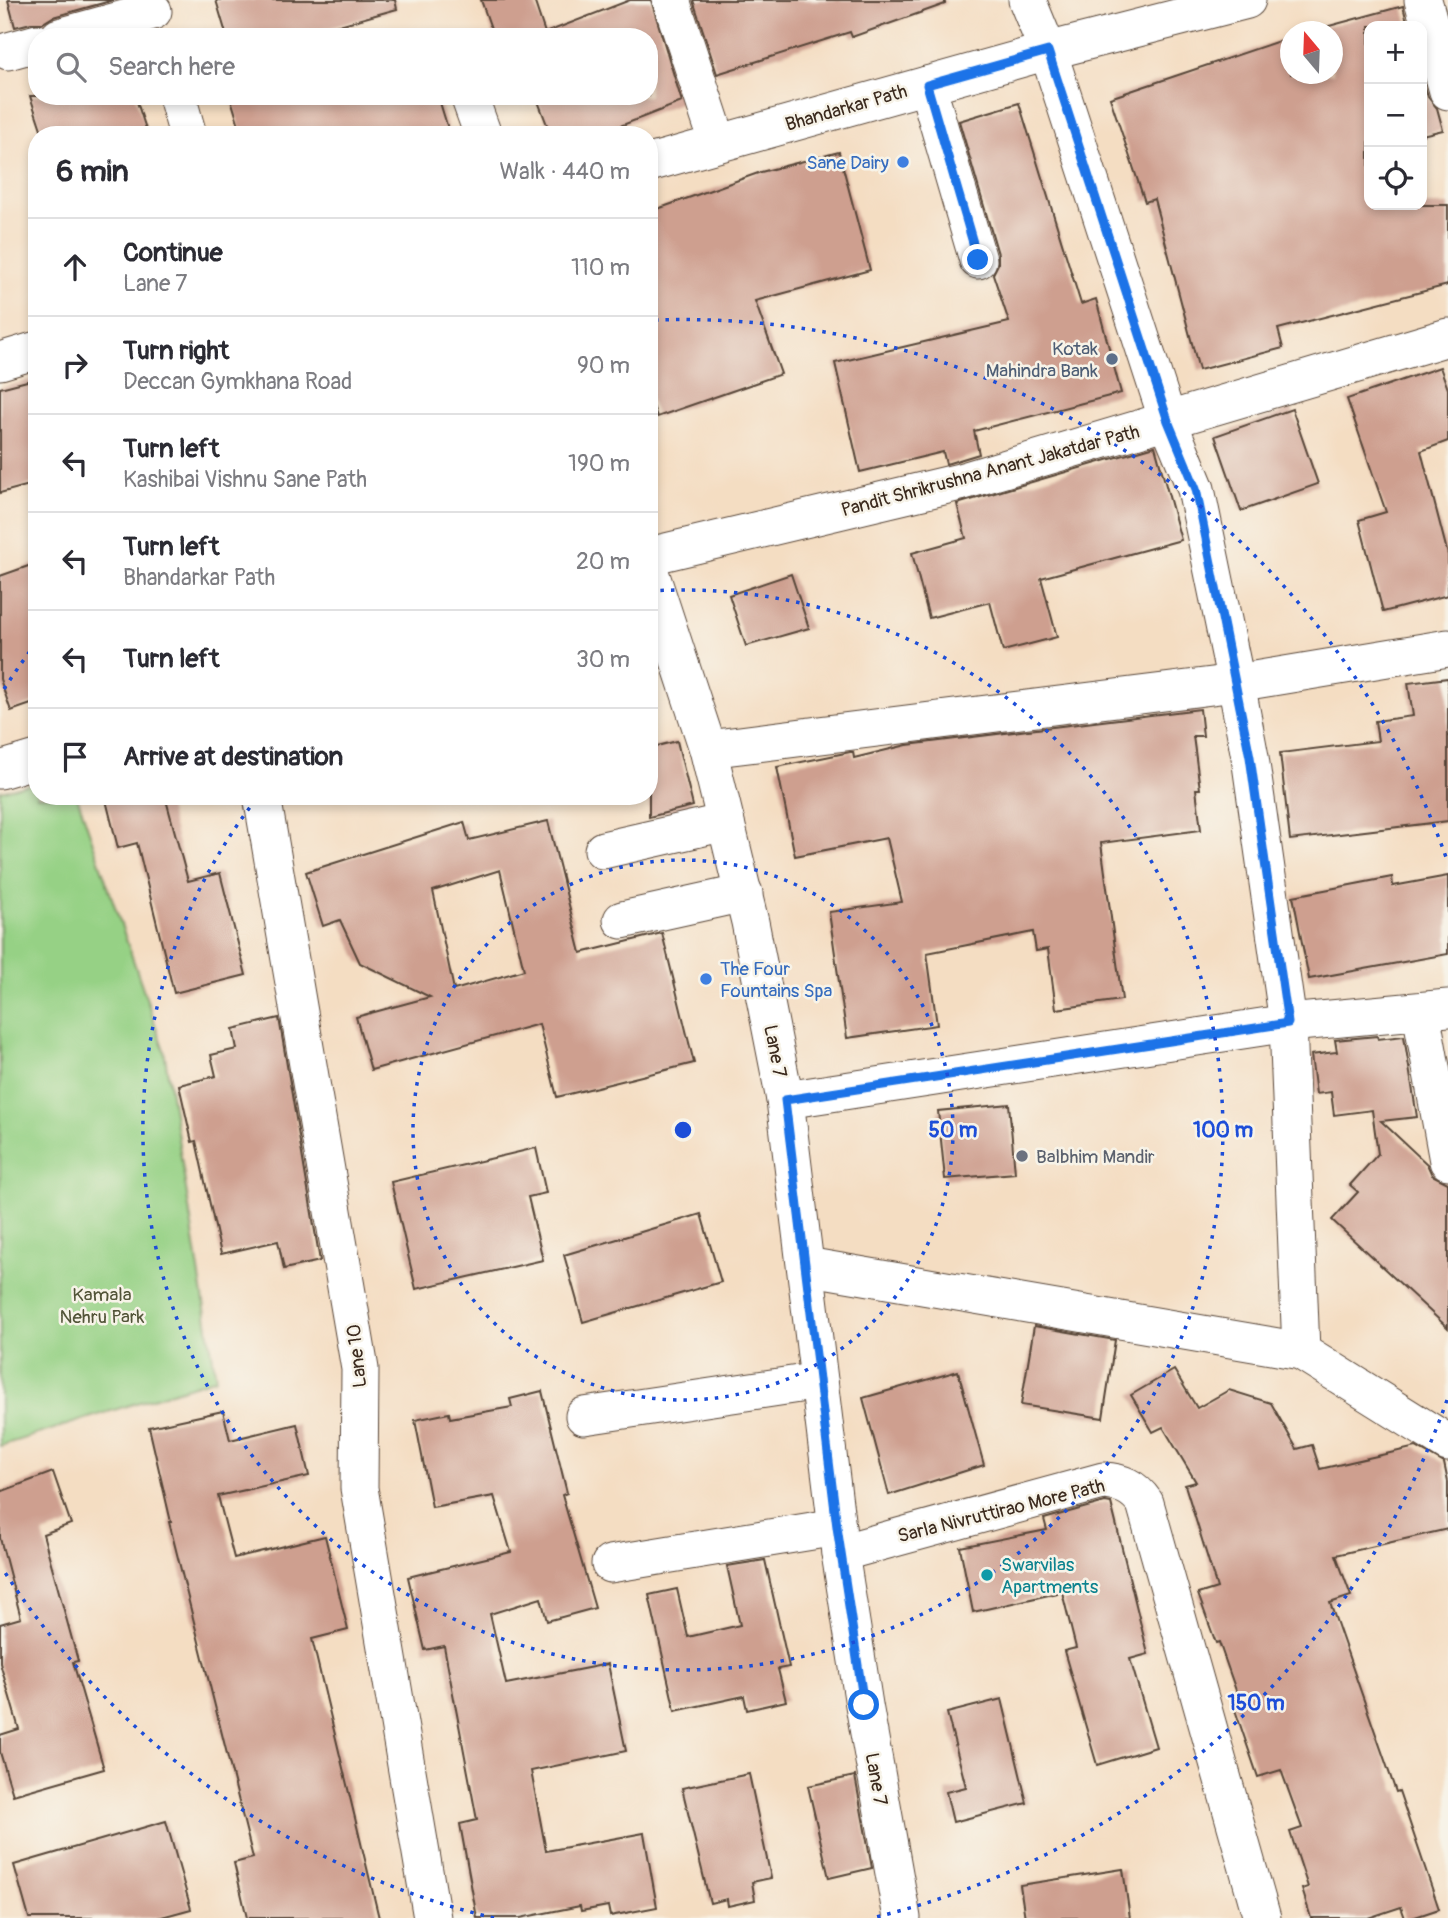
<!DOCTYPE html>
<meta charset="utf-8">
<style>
:root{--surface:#fff;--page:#f7f7f7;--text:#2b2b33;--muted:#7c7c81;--line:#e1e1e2}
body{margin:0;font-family:Pangolin,sans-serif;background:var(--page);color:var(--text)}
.controls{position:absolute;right:21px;top:21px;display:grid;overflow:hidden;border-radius:14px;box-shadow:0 4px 10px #0003}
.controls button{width:63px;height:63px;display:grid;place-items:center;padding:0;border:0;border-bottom:2px solid var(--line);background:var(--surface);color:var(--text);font:35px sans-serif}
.compass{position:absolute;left:1280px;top:21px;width:63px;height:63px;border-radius:50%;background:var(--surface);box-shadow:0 4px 10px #0003;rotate:341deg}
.stop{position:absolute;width:21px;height:21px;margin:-16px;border:5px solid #1a73e8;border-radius:50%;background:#fff}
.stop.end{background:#1a73e8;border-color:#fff;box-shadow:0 2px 7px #0008}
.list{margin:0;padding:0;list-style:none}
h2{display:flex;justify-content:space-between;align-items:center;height:91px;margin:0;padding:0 28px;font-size:30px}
h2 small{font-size:23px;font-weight:400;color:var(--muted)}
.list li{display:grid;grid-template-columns:46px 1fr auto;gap:21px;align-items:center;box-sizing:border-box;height:98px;padding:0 28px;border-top:2px solid var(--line)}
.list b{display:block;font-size:26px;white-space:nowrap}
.list p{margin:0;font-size:23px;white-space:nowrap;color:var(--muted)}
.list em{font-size:23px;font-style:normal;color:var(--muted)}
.icon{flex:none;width:38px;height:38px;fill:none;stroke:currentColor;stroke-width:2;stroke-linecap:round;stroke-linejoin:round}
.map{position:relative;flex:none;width:1448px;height:1918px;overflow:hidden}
.search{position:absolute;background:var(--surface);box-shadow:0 4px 10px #0003;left:28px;top:28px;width:630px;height:77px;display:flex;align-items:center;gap:18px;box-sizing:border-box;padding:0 24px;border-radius:28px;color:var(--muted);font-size:26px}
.panel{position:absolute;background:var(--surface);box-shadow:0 4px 10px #0003;left:28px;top:126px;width:630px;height:679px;border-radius:28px}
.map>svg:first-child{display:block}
</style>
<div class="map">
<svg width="1448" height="1918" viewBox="0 0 1448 1918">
<rect width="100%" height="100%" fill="#f7f3e8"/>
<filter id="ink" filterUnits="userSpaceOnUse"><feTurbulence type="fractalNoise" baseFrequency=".0143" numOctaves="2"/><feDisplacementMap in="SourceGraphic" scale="14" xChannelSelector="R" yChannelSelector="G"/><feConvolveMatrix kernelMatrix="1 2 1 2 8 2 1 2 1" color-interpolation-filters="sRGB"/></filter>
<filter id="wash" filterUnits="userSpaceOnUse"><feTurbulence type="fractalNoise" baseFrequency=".00686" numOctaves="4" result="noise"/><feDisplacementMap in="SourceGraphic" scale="28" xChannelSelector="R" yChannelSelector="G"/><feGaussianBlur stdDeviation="1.57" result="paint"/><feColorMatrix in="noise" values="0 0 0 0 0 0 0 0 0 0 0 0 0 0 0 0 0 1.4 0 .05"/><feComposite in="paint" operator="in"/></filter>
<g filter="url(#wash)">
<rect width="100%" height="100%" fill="#f4ddc2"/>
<path fill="#96d185" stroke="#687e52" stroke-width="2" d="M37,782V796H77L164,1050L216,1378L0,1446V791Z"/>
<g id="blocks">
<g fill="#ce9f8f" fill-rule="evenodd">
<path d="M8,0H114L53,17L43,23H31L15,27Z"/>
<path d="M216,0H395L397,9L296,37H227Z"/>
<path d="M481,0H534L545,33L630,0H651L682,102L597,135H551L536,96H649V37H494Z"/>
<path d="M693,0H945V4L852,37L850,32L717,74Z"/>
<path d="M1403,6L1408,26H1369V205H1448V285L1278,329L1283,348L1199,370L1154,199L1145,202L1110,98L1291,37V74H1333V32H1307Z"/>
<path d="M1422,75L1428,97L1437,108L1443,130L1422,135Z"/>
<path d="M30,96H135L148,135H43Z"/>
<path d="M230,96H438L450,135H242Z"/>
<path d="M1019,103L1081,304L1096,299L1121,393L974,431L979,454L946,464L943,452L860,472L835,363L1009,322L993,274L998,264V254L959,121Z"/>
<path d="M839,152L870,270L755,301L781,374L657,417L649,395V212L761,172Z"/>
<path d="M1440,367L1448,389V441L1421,451L1448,555V595L1383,612L1359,520L1386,512L1347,399Z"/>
<path d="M31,380L37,401V483L0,493V388Z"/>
<path d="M1292,409L1318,484L1241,511L1215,436Z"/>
<path d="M1155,446L1181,540L1041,578L1057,637L1003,651L990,602L929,618L912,553L966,538L957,504Z"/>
<path d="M37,563V702L11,711L0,679V576Z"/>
<path d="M791,574L809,628L746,646L729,595Z"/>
<path d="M1448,678V821L1290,840L1280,753L1378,741L1375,721L1413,716L1408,683Z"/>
<path d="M1200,709L1203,736H1193L1200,789H1196L1201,830L1101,843L1122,1000L1056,1009L1048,949L1036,951L1033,932L927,953L937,1025L847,1038L829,912L902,902L887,838L795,856L777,767L850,752H853L854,758L907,745Z"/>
<path d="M677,741L693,806L649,817V748Z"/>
<path d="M105,796H165L188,881L220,873L246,975L174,993L137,843L118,848Z"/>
<path d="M548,821L581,953L662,933L694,1063L557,1097L539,1024L371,1070L356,1017L430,997L360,963L340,920L323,926L306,872L464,822L469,840ZM500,870L524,970L454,990L433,891Z"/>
<path d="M1448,876V954L1309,979L1293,896L1392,877L1393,886Z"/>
<path d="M279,1018L320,1261L284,1269L278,1241L221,1254L196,1141L192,1142L179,1085L216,1076L211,1055L237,1049L233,1029Z"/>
<path d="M1377,1036L1378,1039L1404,1036L1417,1117L1381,1121L1427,1164L1432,1175L1448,1183V1328L1332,1220L1358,1192L1350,1185L1378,1154L1372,1110L1334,1115L1331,1092L1316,1094L1311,1055L1337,1052L1335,1040Z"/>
<path d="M1009,1104L1015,1173L945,1179L938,1111Z"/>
<path d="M536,1148L546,1193L528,1197L543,1260L416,1289L391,1182Z"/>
<path d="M701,1214L721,1282L583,1322L564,1255Z"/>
<path d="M1034,1326L1115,1340L1103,1418L1021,1405Z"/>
<path d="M1174,1370L1197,1408L1229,1390L1271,1403L1297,1449L1312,1445L1320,1469L1416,1447L1444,1463L1448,1482V1529L1336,1555L1351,1596L1330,1603L1396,1792L1399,1791L1439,1909L1412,1918H1405L1401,1907L1368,1918H1311L1302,1889L1308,1887L1290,1832L1302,1828L1281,1770L1258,1777L1233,1704L1240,1702L1219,1642L1216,1643L1198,1594L1217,1588L1185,1485L1196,1482L1163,1427L1153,1432L1131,1395Z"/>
<path d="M958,1371L984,1465L889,1495L863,1398Z"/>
<path d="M542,1391L567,1493L562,1495L595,1608L547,1621L541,1598L490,1614L506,1684L608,1664L626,1751L531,1771L546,1851L644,1833L657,1907L610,1916L608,1906L581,1911L580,1906L520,1918H477L460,1824L477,1820L444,1646L425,1650L408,1577L511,1552L494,1496L432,1507L415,1420L449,1413L450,1418L512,1407L510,1399Z"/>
<path d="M223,1411L230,1440L297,1424L309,1476L218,1496L234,1558L325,1536L348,1630L312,1639L379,1918H247L234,1863L253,1858L169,1522H171L149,1427Z"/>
<path d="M53,1472L71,1524L43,1534L78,1661L73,1662L104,1769L13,1795L0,1752V1735L19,1729L0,1663V1624L21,1618L0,1538V1492Z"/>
<path d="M1105,1502L1111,1503L1148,1654L1130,1659L1156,1747L1097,1765L1064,1651L1076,1648L1062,1592L973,1612L960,1547L1047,1530L1044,1519Z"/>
<path d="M765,1560L789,1667L778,1669L786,1701L747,1710L744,1696L675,1711L649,1595L677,1589L688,1637L740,1625L727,1566Z"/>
<path d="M1002,1699L1027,1803L953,1822L946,1792L966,1787L947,1713Z"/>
<path d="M749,1774L771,1878L752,1882L755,1900L728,1906L727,1899L710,1903L682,1788Z"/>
<path d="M855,1776L872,1868L829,1878L808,1786Z"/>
<path d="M166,1821L191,1909L158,1918H29L14,1865Z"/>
<path d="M1123,1869L1130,1918H1025L1020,1885Z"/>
</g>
</g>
</g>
<g filter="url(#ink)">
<use href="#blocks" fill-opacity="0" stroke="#574537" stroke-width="2"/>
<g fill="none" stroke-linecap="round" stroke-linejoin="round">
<defs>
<g id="minor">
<path d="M671,0L718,143"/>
<path d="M1027,0L1048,51L1168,421L1196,489L1236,683L1250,757L1288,1023L1301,1351"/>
<path d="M1423,0L1448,91"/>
<path d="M59,37L153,11"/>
<path d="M8,51L37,43"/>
<path d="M927,85L978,260"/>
<path d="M177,96L188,135"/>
<path d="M469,96L483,135"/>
<path d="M649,163L1048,51L1247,0"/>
<path d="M0,361L37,350"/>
<path d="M649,556L960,482L1448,337"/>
<path d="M649,569L708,749L750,922L785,1100L840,1553L864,1705L902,1918"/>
<path d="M708,749L1236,683L1448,648"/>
<path d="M0,770L37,759"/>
<path d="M262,796L360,1369L359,1488L432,1918"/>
<path d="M603,850L726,822"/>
<path d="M622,920L744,893"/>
<path d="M1421,1012L1448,1161"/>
<path d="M785,1100L1288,1023L1448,1008"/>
<path d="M806,1266L1301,1351L1448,1443"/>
<path d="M584,1416L819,1381"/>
<path d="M840,1553L1103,1481C1122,1482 1134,1487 1145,1503L1262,1918"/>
<path d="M610,1564L837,1527"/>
</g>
</defs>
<use href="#minor" stroke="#574537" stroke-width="39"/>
<use href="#minor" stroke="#fff" stroke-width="37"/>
</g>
</g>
<g fill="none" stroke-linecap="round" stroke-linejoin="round" filter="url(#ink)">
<path stroke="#1a73e8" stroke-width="9" d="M864,1705L837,1527L785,1100L1288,1023L1250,757L1196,489L1168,421L1048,51L927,85L978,260"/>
</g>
<g fill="none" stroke="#1d4ed8" stroke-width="3.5" stroke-dasharray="3.5 7">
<circle cx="683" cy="1130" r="270"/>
<path d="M650 591A540 540 0 1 1 257 798"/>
<path d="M1447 1400A810 810 0 0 1 872 1918M494 1918A810 810 0 0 1 4 1571M4 689A810 810 0 0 1 36 643M655 320A810 810 0 0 1 1447 860"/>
</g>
<g fill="#3f7fe0" stroke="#f7f3e8" stroke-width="2.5">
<circle cx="903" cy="162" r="7"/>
<circle cx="706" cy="979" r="7"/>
</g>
<circle fill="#5c6f8a" stroke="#f7f3e8" stroke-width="2.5" cx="1112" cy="359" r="7"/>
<circle fill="#6b7280" stroke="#f7f3e8" stroke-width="2.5" cx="1022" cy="1156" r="7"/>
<circle fill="#0f9aa8" stroke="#f7f3e8" stroke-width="2.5" cx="987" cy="1575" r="7"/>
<g text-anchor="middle" stroke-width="5" stroke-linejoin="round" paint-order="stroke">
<g font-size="19" fill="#3b2a1e" stroke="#f7f3e8">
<text transform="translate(846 107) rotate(-16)" y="7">Bhandarkar Path</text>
<text transform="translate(990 470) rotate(-15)" y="7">Pandit Shrikrushna Anant Jakatdar Path</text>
<text transform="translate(776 1051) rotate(79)" y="7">Lane 7</text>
<text transform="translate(356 1356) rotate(-96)" y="7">Lane 10</text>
<text transform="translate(1001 1510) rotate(-14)" y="7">Sarla Nivruttirao More Path</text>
<text transform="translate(877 1779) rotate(80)" y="7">Lane 7</text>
</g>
<g font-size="19" fill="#366cbe" stroke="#f7f3e8" text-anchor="end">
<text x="889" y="169">Sane Dairy</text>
<text x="720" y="975" text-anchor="start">The Four<tspan x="720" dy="22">Fountains Spa</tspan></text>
</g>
<g font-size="19" fill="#4e5e75" stroke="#f7f3e8" text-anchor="end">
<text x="1098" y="355">Kotak<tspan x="1098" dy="22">Mahindra Bank</tspan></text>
</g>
<g font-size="19" fill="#5b616d" stroke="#f7f3e8" text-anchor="start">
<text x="1036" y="1163">Balbhim Mandir</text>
</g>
<g font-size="19" fill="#525438" stroke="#f7f3e8">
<text x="102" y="1301">Kamala<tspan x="102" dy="22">Nehru Park</tspan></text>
</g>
<g font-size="19" fill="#0d838f" stroke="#f7f3e8" text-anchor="start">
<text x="1001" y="1571">Swarvilas<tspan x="1001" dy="22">Apartments</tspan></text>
</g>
</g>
<circle cx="683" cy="1130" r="10" fill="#1d4ed8" stroke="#f7f3e8" stroke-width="3.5"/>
<g font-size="21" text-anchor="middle" font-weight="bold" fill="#1d4ed8" stroke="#f7f3e8" stroke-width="5" stroke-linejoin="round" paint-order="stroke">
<text x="953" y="1137">50 m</text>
<text x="1223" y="1137">100 m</text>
<text x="1256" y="1710">150 m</text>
</g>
</svg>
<div class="controls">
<button>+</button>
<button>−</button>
<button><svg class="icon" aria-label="locate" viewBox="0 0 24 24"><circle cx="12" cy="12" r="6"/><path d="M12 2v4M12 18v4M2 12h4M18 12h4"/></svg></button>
</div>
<svg class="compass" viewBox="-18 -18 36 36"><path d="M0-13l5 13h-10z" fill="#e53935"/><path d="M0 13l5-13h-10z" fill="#7c7c81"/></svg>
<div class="stop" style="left:864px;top:1705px"></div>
<div class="stop end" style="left:978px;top:260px"></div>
<div class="search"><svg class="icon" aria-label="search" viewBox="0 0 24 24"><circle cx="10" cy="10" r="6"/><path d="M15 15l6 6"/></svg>Search here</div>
<section class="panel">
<h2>6 min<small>Walk · 440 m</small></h2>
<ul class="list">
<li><svg class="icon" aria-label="ahead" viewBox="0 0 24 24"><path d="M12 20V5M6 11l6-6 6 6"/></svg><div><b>Continue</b><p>Lane 7</p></div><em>110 m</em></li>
<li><svg class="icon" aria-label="right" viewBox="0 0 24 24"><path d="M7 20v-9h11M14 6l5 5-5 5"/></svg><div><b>Turn right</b><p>Deccan Gymkhana Road</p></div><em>90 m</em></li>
<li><svg class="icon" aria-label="left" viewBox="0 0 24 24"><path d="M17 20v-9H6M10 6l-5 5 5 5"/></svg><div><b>Turn left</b><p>Kashibai Vishnu Sane Path</p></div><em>190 m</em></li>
<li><svg class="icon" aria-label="left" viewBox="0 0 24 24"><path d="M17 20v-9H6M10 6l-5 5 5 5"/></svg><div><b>Turn left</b><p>Bhandarkar Path</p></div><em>20 m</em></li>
<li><svg class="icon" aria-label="left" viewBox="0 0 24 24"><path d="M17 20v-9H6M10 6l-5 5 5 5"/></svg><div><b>Turn left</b></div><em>30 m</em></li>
<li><svg class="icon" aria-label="arrive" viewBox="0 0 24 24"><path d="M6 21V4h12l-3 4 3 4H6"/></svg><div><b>Arrive at destination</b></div></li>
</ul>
</section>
</div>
